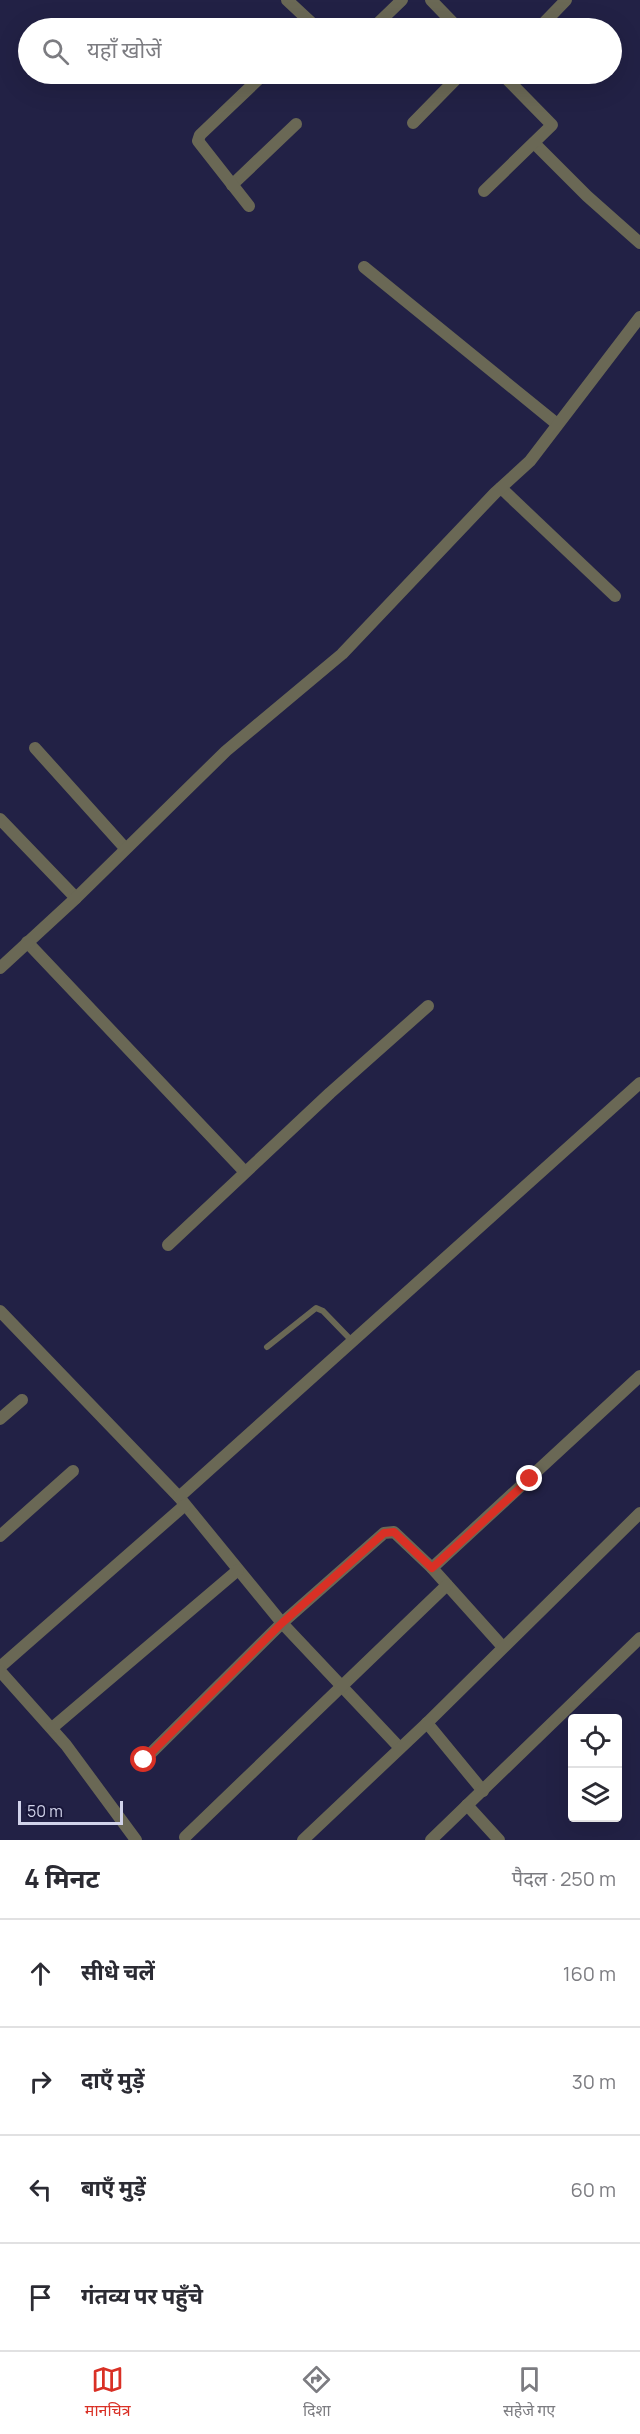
<!DOCTYPE html>
<html lang="hi">
<meta charset="utf-8">
<style>
:root{--surface:#fff;--page:#f2f2f3;--text:#2b2b33;--muted:#7c7c81;--line:#e1e1e2;--accent:#d93025}
body{margin:0;font-family:Manrope,"Noto Sans Devanagari",sans-serif;background:var(--page);color:var(--text)}
.controls{position:absolute;right:18px;bottom:18px;display:grid;overflow:hidden;border-radius:6px;box-shadow:0 6px 24px #0002}
.controls button{width:54px;height:54px;display:grid;place-items:center;padding:0;border:0;border-bottom:2px solid var(--line);background:var(--surface);color:var(--text);font:30px sans-serif}
.scale{position:absolute;left:18px;bottom:15px;width:105px;box-sizing:border-box;padding-left:6px;border:3px solid #d1d3ea;border-top:0;font-size:16px;line-height:21px;white-space:nowrap;color:#d1d3ea;-webkit-text-stroke:4px #19173a;paint-order:stroke}
.stop{position:absolute;width:18px;height:18px;margin:-14px;border:4px solid #d93025;border-radius:50%;background:#fff}
.stop.end{background:#d93025;border-color:#fff;box-shadow:0 2px 6px #0008}
.list{margin:0;padding:0;list-style:none}
h2{display:flex;justify-content:space-between;align-items:center;height:78px;margin:0;padding:0 24px;font-size:26px}
h2 small{font-size:20px;font-weight:400;color:var(--muted)}
.list li{display:grid;grid-template-columns:39px 1fr auto;gap:18px;align-items:center;box-sizing:border-box;height:108px;padding:0 24px;border-top:2px solid var(--line)}
.list b{display:block;font-size:22px;white-space:nowrap}
.list em{font-size:20px;font-style:normal;color:var(--muted)}
.icon{flex:none;width:33px;height:33px;fill:none;stroke:currentColor;stroke-width:2;stroke-linecap:round;stroke-linejoin:round}
.map{position:relative;flex:none;width:640px;height:1840px;overflow:hidden}
.search{position:absolute;background:var(--surface);box-shadow:0 6px 24px #0002;left:18px;right:18px;top:18px;height:66px;display:flex;align-items:center;gap:15px;box-sizing:border-box;padding:0 21px;border-radius:33px;color:var(--muted);font-size:22px}
.sheet{height:510px;background:var(--surface)}
nav{display:flex;justify-content:space-around;align-items:center;box-sizing:border-box;height:84px;border-top:2px solid var(--line);background:var(--surface);font-size:16px;color:var(--muted)}
nav a{display:grid;justify-items:center;gap:3px}
nav .on{color:var(--accent)}
.map>svg:first-child{display:block}
</style>
<div class="map">
<svg width="640" height="1840" viewBox="0 0 640 1840">
<rect width="100%" height="100%" fill="#222145"/>
<g fill="none" stroke-linecap="round" stroke-linejoin="round">
<path stroke="#6a6855" stroke-width="6" d="M267,1347L316,1308L323,1311L352,1341"/>
<g stroke="#6a6855" stroke-width="12">
<path d="M287,0L317,28"/>
<path d="M431,0L458,28"/>
<path d="M373,28L402,0"/>
<path d="M539,28L566,0"/>
<path d="M413,123L461,74"/>
<path d="M534,143L587,196L640,243"/>
<path d="M232,185L296,124"/>
<path d="M484,191L552,125L502,74"/>
<path d="M249,206L198,141L200,135L264,74"/>
<path d="M364,267L557,424"/>
<path d="M501,488L615,596"/>
<path d="M35,748L125,848"/>
<path d="M0,819L76,898"/>
<path d="M27,942L245,1172"/>
<path d="M0,968L76,898L226,751L342,654L495,493L530,461L640,317"/>
<path d="M168,1245L330,1093L428,1006"/>
<path d="M0,1311L179,1497L282,1623L399,1747"/>
<path d="M0,1419L22,1400"/>
<path d="M179,1497L640,1083"/>
<path d="M0,1536L73,1471"/>
<path d="M432,1568L502,1646"/>
<path d="M0,1667L185,1505"/>
<path d="M0,1671L66,1745L136,1840"/>
<path d="M427,1723L483,1791"/>
<path d="M52,1728L238,1570"/>
<path d="M144,1760L282,1623L384,1533L394,1532L432,1568L640,1376"/>
<path d="M467,1805L499,1840"/>
<path d="M185,1837L447,1585"/>
<path d="M303,1840L427,1723L640,1513"/>
<path d="M431,1840L640,1638"/>
</g>
</g>
<g fill="none" stroke-linecap="round" stroke-linejoin="round">
<path stroke="#d93025" stroke-width="8" d="M144,1760L282,1623L384,1533L394,1532L432,1568L530,1479"/>
</g>
</svg>
<div class="controls">
<button><svg class="icon" aria-label="locate" viewBox="0 0 24 24"><circle cx="12" cy="12" r="6"/><path d="M12 2v4M12 18v4M2 12h4M18 12h4"/></svg></button>
<button><svg class="icon" aria-label="layers" viewBox="0 0 24 24"><path d="M12 4l9 5-9 5-9-5zM3 14l9 5 9-5"/></svg></button>
</div>
<div class="scale">50 m</div>
<div class="stop" style="left:144px;top:1760px"></div>
<div class="stop end" style="left:530px;top:1479px"></div>
<div class="search"><svg class="icon" aria-label="search" viewBox="0 0 24 24"><circle cx="10" cy="10" r="6"/><path d="M15 15l6 6"/></svg>यहाँ खोजें</div>
</div>
<section class="sheet">
<h2>4 मिनट<small>पैदल · 250 m</small></h2>
<ul class="list">
<li><svg class="icon" aria-label="ahead" viewBox="0 0 24 24"><path d="M12 20V5M6 11l6-6 6 6"/></svg><div><b>सीधे चलें</b></div><em>160 m</em></li>
<li><svg class="icon" aria-label="right" viewBox="0 0 24 24"><path d="M7 20v-9h11M14 6l5 5-5 5"/></svg><div><b>दाएँ मुड़ें</b></div><em>30 m</em></li>
<li><svg class="icon" aria-label="left" viewBox="0 0 24 24"><path d="M17 20v-9H6M10 6l-5 5 5 5"/></svg><div><b>बाएँ मुड़ें</b></div><em>60 m</em></li>
<li><svg class="icon" aria-label="arrive" viewBox="0 0 24 24"><path d="M6 21V4h12l-3 4 3 4H6"/></svg><div><b>गंतव्य पर पहुँचे</b></div></li>
</ul>
</section>
<nav>
<a class="on"><svg class="icon" aria-label="map" viewBox="0 0 24 24"><path d="M3 6l6-2 6 2 6-2v14l-6 2-6-2-6 2zM9 4v14M15 6v14"/></svg>मानचित्र</a>
<a><svg class="icon" aria-label="directions" viewBox="0 0 24 24"><path d="M12 3l9 9-9 9-9-9zM9 14v-3h6M13 9l2 2-2 2"/></svg>दिशा</a>
<a><svg class="icon" aria-label="saved" viewBox="0 0 24 24"><path d="M7 4h10v16l-5-4-5 4z"/></svg>सहेजे गए</a>
</nav>
